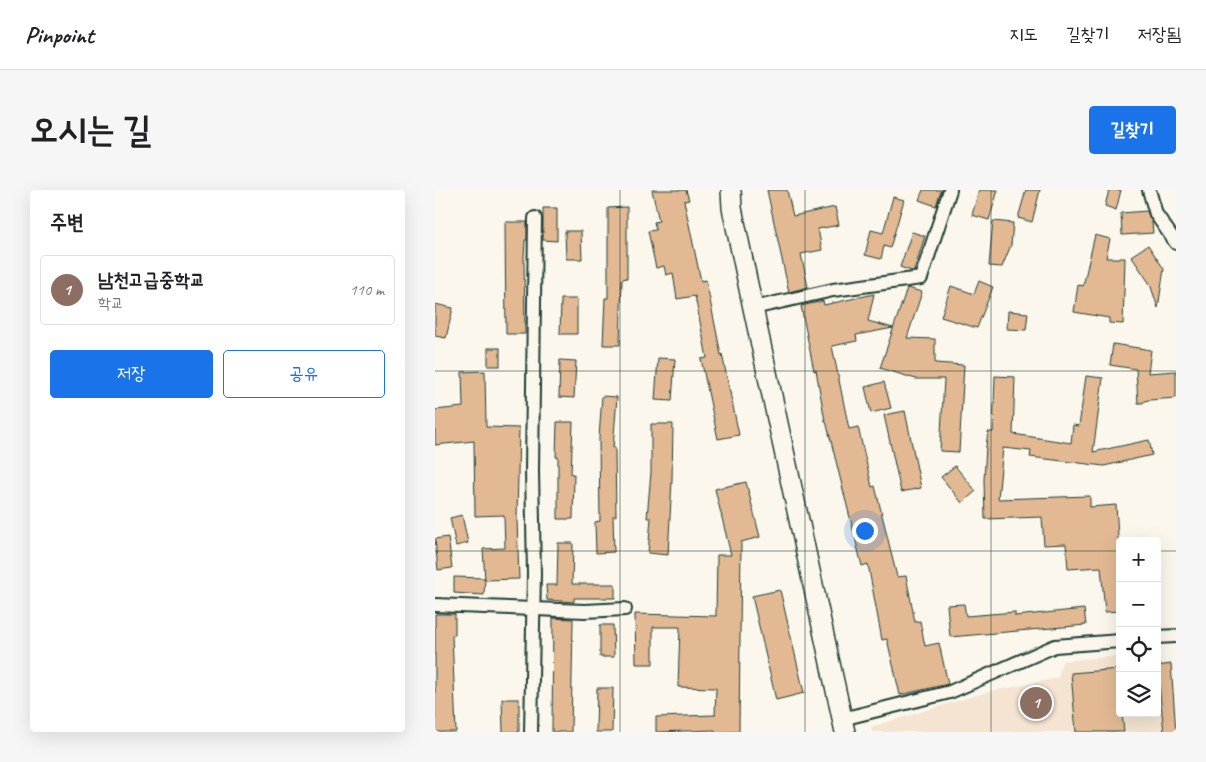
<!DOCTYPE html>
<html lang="ko">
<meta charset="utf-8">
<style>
:root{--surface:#fff;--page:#f6f6f6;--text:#202124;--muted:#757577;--line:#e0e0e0;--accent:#1a73e8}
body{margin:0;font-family:Caveat,"Poor Story",sans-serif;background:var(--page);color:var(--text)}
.controls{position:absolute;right:15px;bottom:15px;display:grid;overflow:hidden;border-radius:5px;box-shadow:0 5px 20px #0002}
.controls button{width:45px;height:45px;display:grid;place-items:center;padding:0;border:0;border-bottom:1px solid var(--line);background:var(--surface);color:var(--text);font:25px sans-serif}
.you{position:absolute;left:429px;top:340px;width:18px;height:18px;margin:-12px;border:4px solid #fff;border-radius:50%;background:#1a73e8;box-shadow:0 0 0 8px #1a73e833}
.badge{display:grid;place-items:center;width:32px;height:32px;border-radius:50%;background:var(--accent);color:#fff;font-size:16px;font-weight:700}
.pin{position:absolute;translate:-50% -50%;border:2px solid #fff;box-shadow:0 1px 5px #0006}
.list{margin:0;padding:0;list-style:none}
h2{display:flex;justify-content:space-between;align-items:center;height:65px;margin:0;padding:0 20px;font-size:21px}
h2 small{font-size:16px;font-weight:400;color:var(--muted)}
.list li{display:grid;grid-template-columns:32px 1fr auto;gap:15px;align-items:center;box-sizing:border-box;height:70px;margin:0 10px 10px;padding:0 10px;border:1px solid var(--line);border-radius:5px}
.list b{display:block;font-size:19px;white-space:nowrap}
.list p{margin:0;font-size:16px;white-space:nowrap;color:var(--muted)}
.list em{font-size:16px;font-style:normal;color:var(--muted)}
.actions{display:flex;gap:10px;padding:15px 20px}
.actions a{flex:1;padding:11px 0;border:1px solid var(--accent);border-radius:5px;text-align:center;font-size:18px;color:var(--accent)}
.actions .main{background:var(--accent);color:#fff}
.icon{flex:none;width:28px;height:28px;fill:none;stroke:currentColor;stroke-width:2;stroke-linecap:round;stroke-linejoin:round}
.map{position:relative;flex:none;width:741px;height:542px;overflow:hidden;border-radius:5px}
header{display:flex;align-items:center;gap:30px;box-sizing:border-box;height:70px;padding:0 25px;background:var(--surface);border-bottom:1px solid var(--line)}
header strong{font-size:24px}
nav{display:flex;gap:28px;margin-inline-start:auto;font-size:18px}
.intro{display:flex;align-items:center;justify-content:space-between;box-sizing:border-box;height:120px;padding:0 30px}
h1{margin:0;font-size:35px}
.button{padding:12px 22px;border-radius:5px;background:var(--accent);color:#fff;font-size:18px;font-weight:700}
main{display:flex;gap:30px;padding:0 30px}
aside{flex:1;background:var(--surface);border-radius:5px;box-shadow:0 5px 20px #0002}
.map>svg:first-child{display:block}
</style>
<header>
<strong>Pinpoint</strong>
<nav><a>지도</a><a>길찾기</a><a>저장됨</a></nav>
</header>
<div class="intro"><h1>오시는 길</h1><a class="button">길찾기</a></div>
<main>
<aside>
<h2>주변<small></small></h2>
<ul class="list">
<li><span class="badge" style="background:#8d6e63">1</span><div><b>남천고급중학교</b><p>학교</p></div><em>110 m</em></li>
</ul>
<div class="actions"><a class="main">저장</a><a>공유</a></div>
</aside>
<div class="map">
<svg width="741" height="542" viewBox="0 0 741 542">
<rect width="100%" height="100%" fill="#fbf7ec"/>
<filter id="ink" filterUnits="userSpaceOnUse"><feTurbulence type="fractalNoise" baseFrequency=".02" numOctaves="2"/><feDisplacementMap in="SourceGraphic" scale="10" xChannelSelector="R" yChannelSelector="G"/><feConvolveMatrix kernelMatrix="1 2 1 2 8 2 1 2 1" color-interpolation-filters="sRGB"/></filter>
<g filter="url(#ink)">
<path fill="#f4e4d1" d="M685,466V523H722V469L732,479L733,542H437L436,537L552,502L623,488L627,471Z"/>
<g fill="#e2b993" stroke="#1f3d34">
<path d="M217,0H251L254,10L249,11L266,91L271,90L286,165L287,164L304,245L283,249L266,169L272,168L260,106L242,109L238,83L231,85L229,76L221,78L213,41L221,40L219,32L224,31Z"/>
<path d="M332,0H352L358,26L400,17L404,35L383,39L387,60L366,64L373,97L354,102Z"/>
<path d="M488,0H506L501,16L484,10Z"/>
<path d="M544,0H563L554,30L537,25Z"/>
<path d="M591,0H605L597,32L583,28Z"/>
<path d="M674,0H686L681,20L670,16Z"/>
<path d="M458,7L469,10L455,58L449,56L446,69L430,65L436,40L448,43Z"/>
<path d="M192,17V88L187,89L185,155H168L170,108H173V18Z"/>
<path d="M108,18H122V51L108,50Z"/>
<path d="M712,21L717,33L718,43L687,45L686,23Z"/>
<path d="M558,31L578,33L576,55L567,77L554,76Z"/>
<path d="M70,32H92V50H90L89,68L90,144H71Z"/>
<path d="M130,41H146L147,69H131Z"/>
<path d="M477,42L490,46L479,81H477L465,77Z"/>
<path d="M660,45L675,49L671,68H690L688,134L674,133V128L639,122L643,95L648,96Z"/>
<path d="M713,55L729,79L723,118L715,94L696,66Z"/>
<path d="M544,91L558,97L542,138L506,127L516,96L539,104Z"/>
<path d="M472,98L487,102L472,148L500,149V173L529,175L524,262L505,261L509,189H481L445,178Z"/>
<path d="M439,104L433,131L458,138L421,145L422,151L397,156L414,239L423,237L437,297L440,296L462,387L471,386L480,432L485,431L490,456L504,453L513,494L465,505L452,449L447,450L433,374L427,376L391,231H390L381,180L379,181L366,116L388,111L389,115Z"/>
<path d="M126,109H142V144H125Z"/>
<path d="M0,114L18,118L11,148L0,146Z"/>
<path d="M573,121L593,123L591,140L572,139Z"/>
<path d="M678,154L716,160L713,183L741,181V208L714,210L709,211L708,213H703L701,179L675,175Z"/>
<rect x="53" y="158" width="12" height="18"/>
<path d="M223,168L240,169L237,211L220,210Z"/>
<path d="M125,170L141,171L139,208L124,207Z"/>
<path d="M50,181L51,237L84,238L82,329L84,389L50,390L48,359L70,358L69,325L40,326L39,251L0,255V220L28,217L27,182Z"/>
<path d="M560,186L580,187L578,244L636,253L638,235L644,236L651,186L668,188L658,262L714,250L717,265L669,276L595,267L596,261L568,258L563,309L655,306V317L681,315L685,378V421L670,422L666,377L633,379L631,354L609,355L607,327L550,329L549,290L551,256L553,242H558Z"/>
<path d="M449,192L456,218L436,223L430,197Z"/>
<path d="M167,206L182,207L178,258H180L181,326H178L179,362L161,363L160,332L165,331L164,248Z"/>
<path d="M470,221L486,298L466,302L449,225Z"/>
<path d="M122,232H138L136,284H139L138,329H123V267H121Z"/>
<path d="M216,234H238L237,290L233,365L213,363L216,328H212L216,282Z"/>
<path d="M520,276L541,301L527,313L506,287Z"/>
<path d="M311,292L325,347L306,352L304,542H280V540L221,542V527L280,525L281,498L243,497L245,437H218V474H201L200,424L281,426L282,365H296L280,299Z"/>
<path d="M27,325L33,353L21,356L15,328Z"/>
<path d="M13,347L17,378L3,380L0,349Z"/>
<path d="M123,353H138L137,394H180V408H139V412L112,410L111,395H122Z"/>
<path d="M19,387L50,388L49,405L19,403Z"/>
<path d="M345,400L369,503L341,510L317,406Z"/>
<path d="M529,414L531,426L580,422V426L649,419L651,435L515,447L512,415Z"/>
<path d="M0,424H20V445H17L21,542H0Z"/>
<path d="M118,428L138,429L136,542H117Z"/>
<path d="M165,435H178L179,467H165Z"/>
<path d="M736,474L741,542H729L722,476Z"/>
<path d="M685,479V523H687L689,542H641L636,483Z"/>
<path d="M162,498H178L177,542H161Z"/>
<path d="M67,509H84V542H68Z"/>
</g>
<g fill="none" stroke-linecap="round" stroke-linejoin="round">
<defs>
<g id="minor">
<path d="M714,0L721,24L741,53"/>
<path d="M318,118L398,100L486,88L515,0"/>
<path d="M0,415L150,421L190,419"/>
<path d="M722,447L741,446"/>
<path d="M407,529L515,502L620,456L685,451"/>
<path d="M96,542L99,383L97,281L100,28"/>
</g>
<path id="secondary" d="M296,0L297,18L318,118L410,542"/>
</defs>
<use href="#minor" stroke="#1f3d34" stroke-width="16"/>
<use href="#secondary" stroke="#1f3d34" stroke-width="22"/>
<use href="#minor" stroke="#fbf7ec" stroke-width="12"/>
<use href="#secondary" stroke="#fbf7ec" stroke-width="19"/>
</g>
</g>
<path fill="none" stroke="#1f3d34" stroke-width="1" stroke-opacity="0.55" d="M185,0V542M370,0V542M556,0V542M0,181H741M0,361H685M722,361H741"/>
</svg>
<div class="controls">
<button>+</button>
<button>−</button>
<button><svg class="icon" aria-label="locate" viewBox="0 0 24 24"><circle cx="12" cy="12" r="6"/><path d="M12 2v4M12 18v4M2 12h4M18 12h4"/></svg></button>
<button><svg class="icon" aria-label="layers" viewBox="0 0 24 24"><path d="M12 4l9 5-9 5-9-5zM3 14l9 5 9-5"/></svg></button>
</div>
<div class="you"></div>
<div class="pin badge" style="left:601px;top:513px;background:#8d6e63">1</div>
</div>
</main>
